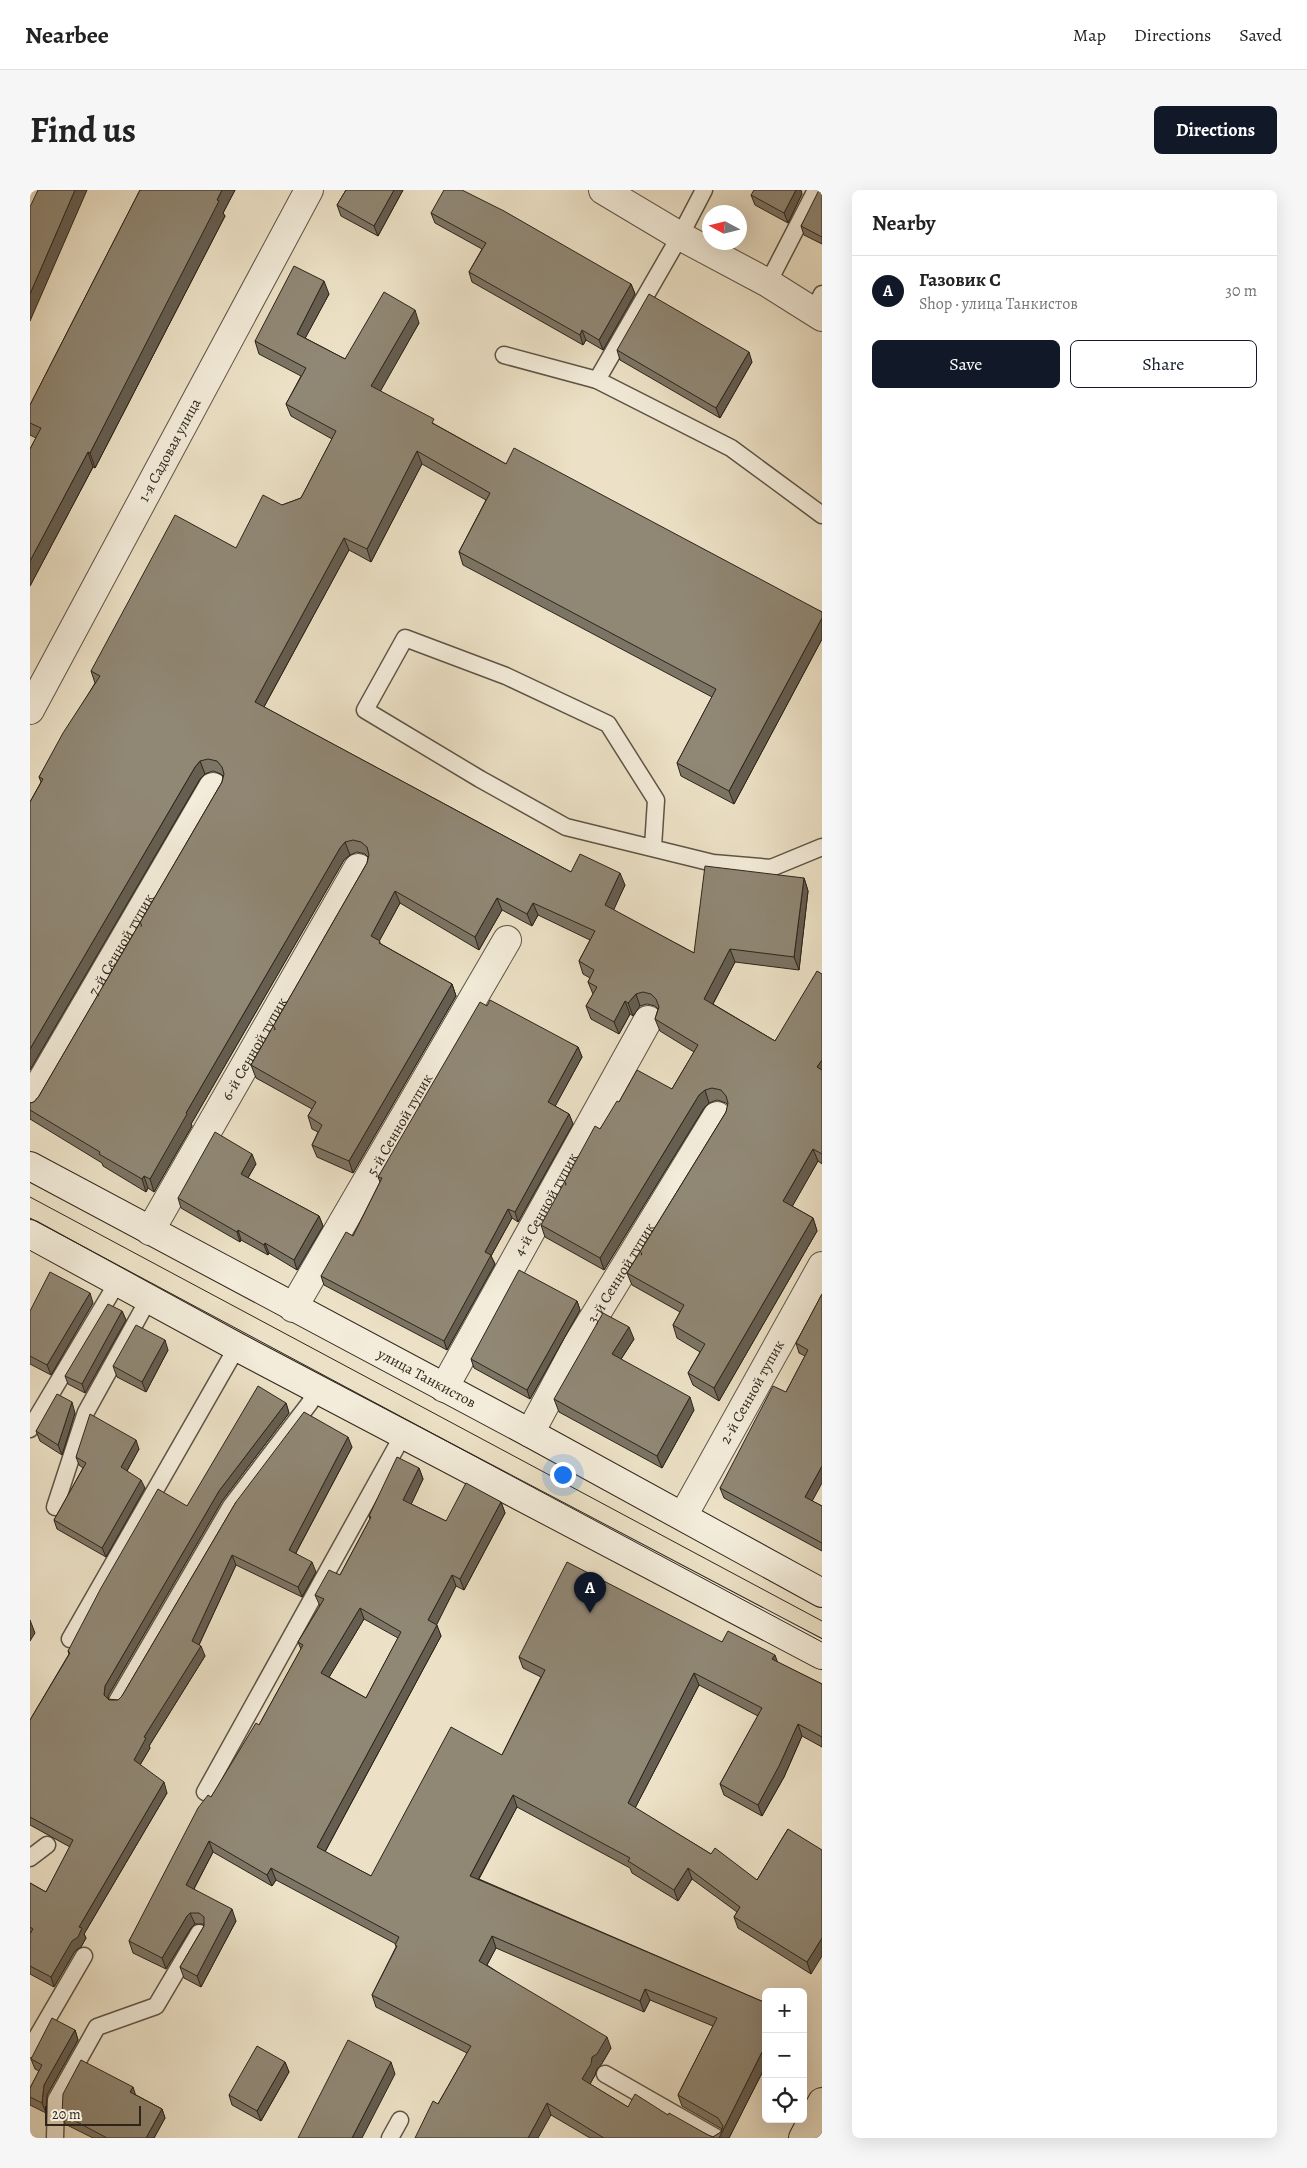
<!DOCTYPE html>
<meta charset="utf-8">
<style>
:root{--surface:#fff;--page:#f6f6f6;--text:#222;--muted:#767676;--line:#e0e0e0;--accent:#111827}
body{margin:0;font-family:Alegreya,serif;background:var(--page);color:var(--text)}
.controls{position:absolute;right:15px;bottom:15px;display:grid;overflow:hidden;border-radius:8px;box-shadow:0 5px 20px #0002}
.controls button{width:45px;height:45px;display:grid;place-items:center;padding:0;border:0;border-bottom:1px solid var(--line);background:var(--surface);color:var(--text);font:25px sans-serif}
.compass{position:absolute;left:672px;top:15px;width:45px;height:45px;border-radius:50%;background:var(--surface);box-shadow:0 5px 20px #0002;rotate:277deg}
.scale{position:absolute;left:15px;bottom:12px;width:96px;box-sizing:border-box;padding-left:5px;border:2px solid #2d251b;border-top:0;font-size:14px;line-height:18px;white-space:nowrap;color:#2d251b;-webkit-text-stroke:4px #f3ecda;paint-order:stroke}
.you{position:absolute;left:532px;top:1284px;width:18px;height:18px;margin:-12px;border:4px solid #fff;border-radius:50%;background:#1a73e8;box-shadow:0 0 0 8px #1a73e833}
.badge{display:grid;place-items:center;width:32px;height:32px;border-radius:50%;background:var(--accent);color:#fff;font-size:16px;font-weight:700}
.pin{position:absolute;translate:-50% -41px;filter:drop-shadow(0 1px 2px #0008)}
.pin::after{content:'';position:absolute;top:26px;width:18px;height:15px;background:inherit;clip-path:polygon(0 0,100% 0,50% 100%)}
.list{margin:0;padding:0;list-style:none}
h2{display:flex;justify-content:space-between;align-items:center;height:65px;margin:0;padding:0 20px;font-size:21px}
h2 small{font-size:16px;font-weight:400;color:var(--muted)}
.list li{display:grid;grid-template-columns:32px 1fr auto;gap:15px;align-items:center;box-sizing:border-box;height:70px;padding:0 20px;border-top:1px solid var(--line)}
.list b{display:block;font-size:19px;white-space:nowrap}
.list p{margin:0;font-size:16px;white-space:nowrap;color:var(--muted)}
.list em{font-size:16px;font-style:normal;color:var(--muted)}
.actions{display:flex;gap:10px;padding:15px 20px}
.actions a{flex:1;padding:11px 0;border:1px solid var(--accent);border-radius:8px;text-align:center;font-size:18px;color:var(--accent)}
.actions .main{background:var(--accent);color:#fff}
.icon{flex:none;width:28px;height:28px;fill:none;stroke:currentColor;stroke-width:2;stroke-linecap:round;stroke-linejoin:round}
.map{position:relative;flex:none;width:792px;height:1948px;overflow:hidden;border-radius:8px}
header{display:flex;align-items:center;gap:30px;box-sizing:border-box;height:70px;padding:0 25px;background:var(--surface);border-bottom:1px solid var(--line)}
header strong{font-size:24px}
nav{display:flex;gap:28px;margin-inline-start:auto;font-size:18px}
.intro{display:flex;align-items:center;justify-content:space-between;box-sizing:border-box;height:120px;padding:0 30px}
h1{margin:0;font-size:35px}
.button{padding:12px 22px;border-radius:8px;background:var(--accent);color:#fff;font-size:18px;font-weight:700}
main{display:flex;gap:30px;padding:0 30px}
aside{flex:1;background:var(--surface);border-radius:8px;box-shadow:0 5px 20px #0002}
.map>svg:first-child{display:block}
</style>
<header>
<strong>Nearbee</strong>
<nav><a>Map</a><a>Directions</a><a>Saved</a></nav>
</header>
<div class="intro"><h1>Find us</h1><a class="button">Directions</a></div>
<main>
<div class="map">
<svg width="792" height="1948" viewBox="0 0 792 1948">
<rect width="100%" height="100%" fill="#ece1c6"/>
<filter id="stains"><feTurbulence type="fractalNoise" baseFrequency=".004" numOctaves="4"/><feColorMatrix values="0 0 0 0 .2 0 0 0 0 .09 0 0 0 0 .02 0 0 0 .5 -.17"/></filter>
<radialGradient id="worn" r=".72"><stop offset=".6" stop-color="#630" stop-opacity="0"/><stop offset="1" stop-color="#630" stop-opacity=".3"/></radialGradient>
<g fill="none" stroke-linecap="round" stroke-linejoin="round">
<defs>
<g id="service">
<path d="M738,93L786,0"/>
<path d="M783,122L792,104"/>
<path d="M474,165L567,190L701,258L792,325"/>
<path d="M567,190L650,46L674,0"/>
<path d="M623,657L626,610L578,534L476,486L375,448L335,520L450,589L536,637L683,673L741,678L792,657"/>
<path d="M0,1239L87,1093"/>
<path d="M25,1317L56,1222L118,1110"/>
<path d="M40,1449L207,1157"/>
<path d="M87,1511L201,1316L279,1214L288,1200"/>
<path d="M175,1602L373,1245"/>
<path d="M0,1668L17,1655"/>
<path d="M0,1859L54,1766"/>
<path d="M575,1884L687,1948"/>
<path d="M25,1948L26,1910L67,1837L126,1816L169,1743"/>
<path d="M360,1948L370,1930"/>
</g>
<g id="minor">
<path d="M573,0L650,46L738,93L792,127"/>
<path id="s1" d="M0,520L279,0"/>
<path id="s2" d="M0,911L183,597"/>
<path id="s3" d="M120,1041L328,678"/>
<path id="s4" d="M263,1118L477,750"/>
<path id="s5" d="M414,1198L618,830"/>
<path id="s6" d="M500,1243L547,1155L687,926"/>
<path id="s7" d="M653,1326L792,1076"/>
</g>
<g id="secondary">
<path id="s8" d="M0,976L500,1243L792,1403"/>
<path d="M0,1044L207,1157L792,1465"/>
</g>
<path id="primary" d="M773,1948L792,1912"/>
</defs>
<use href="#service" stroke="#5d5446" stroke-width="19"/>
<use href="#minor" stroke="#5d5446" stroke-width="30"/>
<use href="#secondary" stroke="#2d251b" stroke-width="30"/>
<use href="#primary" stroke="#2d251b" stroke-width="30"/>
<use href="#service" stroke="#f3ecda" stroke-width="16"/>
<use href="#minor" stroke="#f3ecda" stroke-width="28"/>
<use href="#secondary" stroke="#f3ecda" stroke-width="28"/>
<use href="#primary" stroke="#ece1c6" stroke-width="28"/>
<g stroke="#2d251b" stroke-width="1">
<path d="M0,1007L792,1431"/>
<path d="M0,1028L792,1452"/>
</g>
</g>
<g fill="#7c7464" stroke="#2d251b" fill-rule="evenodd">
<path d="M110,0H205L193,23L195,26L65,278L63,277L0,396V259L6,248L0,245V215Z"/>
<path d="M316,0H373L348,46L311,26L307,15Z"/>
<path d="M792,0V54L774,45L771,36Z"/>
<path d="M772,4L758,33L725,15L721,5Z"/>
<path d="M401,23L601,94L605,104L573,160L556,150L553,155L442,92L439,82L452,59L405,33Z"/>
<path d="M299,104L275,148L315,169L389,133L350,201L406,235L476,274L792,422V449L704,614L651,586L647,573L682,507L433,375L429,362L456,310L392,274L341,372L319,360L234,517L541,682L595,695L583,720L664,763L774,688L778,701L769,780L705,772L683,814L745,851L792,784V974L788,971L762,1016L783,1028L787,1041L689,1211L663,1195L658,1183L670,1162L647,1148L643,1135L650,1122L602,1095L597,1083L696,922L698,915L696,913L687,910L679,913L674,918L574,1080L515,1047L511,1035L570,939L589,912L642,899L664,862L630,841L625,829L628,819L625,816L617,814L610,816L603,826L600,824L589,844L561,829L556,816L563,804L558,792L560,788L553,784L549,771L560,750L508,725L502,736L472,720L449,760L370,713L349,751L351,754L422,794L426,806L323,983L287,967L282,955L288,942L282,939L278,926L282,919L226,888L221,875L337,673L338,667L335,664L327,662L320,665L314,670L161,934L162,936L124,1002L118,998L116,1002L73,976L72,973L0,929V913L4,912L9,906L192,592L193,586L191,584L183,581L175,584L170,589L0,880V612L11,592L9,587L65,493L61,481L206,358L252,315L271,308L302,249L261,226L256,214L271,186L229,164L225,151Z"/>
<path d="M587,160L722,172L690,228L590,170Z"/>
<path d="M457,816L548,857L552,867L525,916L539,924L543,934L488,1032L482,1028L461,1066L465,1074L417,1160L294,1095L291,1086L323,1046L350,992L348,987Z"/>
<path d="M226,974L218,988L289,1026L293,1036L267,1080L239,1063L238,1065L211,1050L210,1052L151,1018L148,1008Z"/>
<path d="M792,1104L782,1311L792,1316V1361L694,1308L690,1298L756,1202L775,1166L769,1163L766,1153Z"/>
<path d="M547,1111L550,1120L500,1209L444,1178L441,1169Z"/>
<path d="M63,1113L21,1185L0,1174V1121Z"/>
<path d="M92,1121L96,1130L55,1203L38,1194L35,1186Z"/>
<path d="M604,1149L591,1169L664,1220L632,1278L529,1222L524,1209Z"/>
<path d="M138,1160L116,1202L87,1187L83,1176Z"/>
<path d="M256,1213L259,1223L192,1311L78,1506V1509L88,1510L92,1506L206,1312L322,1257L266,1363L286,1382L272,1407L206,1375L169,1455L175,1466L119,1556L120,1558L110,1575L137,1603L54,1744L56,1748L51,1757L45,1761L24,1797L0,1784V1693L16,1702L40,1657L0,1635V1530L39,1464L38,1461L157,1316Z"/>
<path d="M45,1223L32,1265L10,1251L6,1241Z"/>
<path d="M109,1259L97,1281L115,1298L76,1367L27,1339L24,1330L53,1278L49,1275L46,1267Z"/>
<path d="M389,1278L393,1289L381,1314L416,1331L471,1312L475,1323L434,1400L426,1396L406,1435L411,1446L295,1662L341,1686L472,1565L511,1487L493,1478L489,1467L692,1452L747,1472L792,1494V1557L772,1546L754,1587L732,1626L694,1605L690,1594L728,1526L669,1495L605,1618L681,1664L727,1690L758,1639L781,1784L708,1738L704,1727L707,1722L662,1689L648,1711L602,1683L600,1678L487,1617L449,1689L736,1813V1875L699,1948H560L521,1925L408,1914L437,1863L346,1817L342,1805L366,1757V1754L246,1690L242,1696L183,1662L164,1699L206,1731L171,1797L154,1788L150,1777L174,1736V1734H165L161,1738L136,1779L103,1763L99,1751L181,1607L229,1535L271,1459L268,1452L290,1416L285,1405L310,1385L340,1329L339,1326ZM334,1429L368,1448L336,1508L299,1487ZM466,1758L614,1822L620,1810L683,1836L648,1905L652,1916L692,1939L691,1942L683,1947L678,1945L638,1925L598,1917L560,1894L565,1885L567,1879L571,1875L581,1858L457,1775Z"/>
<path d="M45,1840L48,1850L17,1905L16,1923L0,1915V1898L9,1881L5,1879L1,1869Z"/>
<path d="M255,1872L259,1882L231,1931L202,1915L199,1905Z"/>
<path d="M106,1905L132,1919L135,1928L124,1948H63L35,1934L32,1924Z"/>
</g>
<g fill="#655e51" stroke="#2d251b">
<path d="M45,0H57L0,131V104Z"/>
<path d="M192,0H205L193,23L195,26L65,278L60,263Z"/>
<path d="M364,0H373L348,46L344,36Z"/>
<path d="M766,0H771L772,4L758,33L754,23Z"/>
<path d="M294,91L299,104L271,156L267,144Z"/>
<path d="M601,94L605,104L573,160L569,150Z"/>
<path d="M385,120L389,133L346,209L341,196Z"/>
<path d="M552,140L556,150L553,155L550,145Z"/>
<path d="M719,162L722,172L690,228L686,218Z"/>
<path d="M387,261L392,274L341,372L337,359Z"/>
<path d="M58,262L63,277L0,396V371Z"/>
<path d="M314,348L319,360L230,524L225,512Z"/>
<path d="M792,428V449L704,614L699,601Z"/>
<path d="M170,571L175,584L170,589L0,880V859L165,577Z"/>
<path d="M315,652L320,665L314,670L161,934L162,936L124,1002L120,989L156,923L310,658Z"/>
<path d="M590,683L595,695L580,728L575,715Z"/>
<path d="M774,688L778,701L769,780L764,767Z"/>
<path d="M365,701L370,713L345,759L341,746Z"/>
<path d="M467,708L472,720L449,760L445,747Z"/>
<path d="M503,713L508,725L502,736L497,724Z"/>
<path d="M700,759L705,772L679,821L674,809Z"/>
<path d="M422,794L426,806L323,983L319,971Z"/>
<path d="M606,804L610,816L603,826L598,813Z"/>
<path d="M595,811L600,824L589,844L584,832Z"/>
<path d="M548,857L552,867L522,922L518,912Z"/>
<path d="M792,870V890L787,877Z"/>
<path d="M675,900L679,913L674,918L574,1080L570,1068L669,905Z"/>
<path d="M539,924L543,934L488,1032L485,1022Z"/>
<path d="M783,959L788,971L758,1024L753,1011Z"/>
<path d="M222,964L226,974L214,994L211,984Z"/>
<path d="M114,986L118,998L116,1002L112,989Z"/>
<path d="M478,1019L482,1028L461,1066L465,1074L417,1160L414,1151L455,1062Z"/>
<path d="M289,1026L293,1036L267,1080L264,1070Z"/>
<path d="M783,1028L787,1041L689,1211L684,1198Z"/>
<path d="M208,1040L211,1050L210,1052L207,1042Z"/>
<path d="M235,1053L239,1063L238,1065L234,1055Z"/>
<path d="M60,1103L63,1113L21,1185L17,1175Z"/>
<path d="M547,1111L550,1120L500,1209L497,1200Z"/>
<path d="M92,1121L96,1130L55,1203L52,1194Z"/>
<path d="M599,1137L604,1149L586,1177L582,1164Z"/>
<path d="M135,1150L138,1160L116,1202L112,1192Z"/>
<path d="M660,1207L664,1220L632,1278L627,1266Z"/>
<path d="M42,1212L45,1223L32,1265L28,1255Z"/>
<path d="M256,1213L259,1223L192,1311L78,1506V1516L74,1505L75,1496L189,1301Z"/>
<path d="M318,1247L322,1257L262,1370L259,1360Z"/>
<path d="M106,1250L109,1259L94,1286L91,1277Z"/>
<path d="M792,1276V1293L779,1317L775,1307Z"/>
<path d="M389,1278L393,1289L378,1321L373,1310Z"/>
<path d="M111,1290L115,1298L76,1367L72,1358Z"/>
<path d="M471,1312L475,1323L434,1400L430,1389Z"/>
<path d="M202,1365L206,1375L166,1461L162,1451Z"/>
<path d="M282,1372L286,1382L272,1407L268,1397Z"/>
<path d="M422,1385L426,1396L403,1442L398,1430Z"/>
<path d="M330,1418L334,1429L295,1494L291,1483Z"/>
<path d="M0,1430L5,1443L0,1451Z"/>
<path d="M407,1435L411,1446L291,1669L287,1657Z"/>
<path d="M171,1456L175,1466L119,1556L120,1558L107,1580L104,1570L114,1547Z"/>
<path d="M745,1465L749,1476L742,1469Z"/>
<path d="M664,1483L669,1495L602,1624L598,1613Z"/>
<path d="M768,1534L772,1546L754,1587L732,1626L728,1615Z"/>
<path d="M134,1592L137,1603L54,1744L56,1748L51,1757L45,1761L24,1797L21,1787L49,1737Z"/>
<path d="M483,1605L487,1617L444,1697L440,1686Z"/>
<path d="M179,1651L183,1662L160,1706L156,1695Z"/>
<path d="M241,1678L246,1690L242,1696L237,1685Z"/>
<path d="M658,1678L662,1689L648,1711L644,1700Z"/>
<path d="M202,1719L206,1731L171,1797L167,1786Z"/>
<path d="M160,1723L165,1734L161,1738L136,1779L132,1768L157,1726Z"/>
<path d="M462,1746L466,1758L453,1782L449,1771Z"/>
<path d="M792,1748V1766L781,1784L777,1772Z"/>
<path d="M615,1799L620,1810L614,1822L610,1811Z"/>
<path d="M45,1840L48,1850L17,1905L16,1923L12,1913L14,1895Z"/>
<path d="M577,1847L581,1858L571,1875L567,1879L565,1885L556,1901L552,1889L562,1867Z"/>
<path d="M732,1862L736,1872V1875L699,1948H689Z"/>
<path d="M255,1872L259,1882L231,1931L227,1921Z"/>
<path d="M361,1872L365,1884L332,1948H322Z"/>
<path d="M103,1897L106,1906L100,1902Z"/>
<path d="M517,1913L521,1925L508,1948H498Z"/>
<path d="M132,1919L135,1928L124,1948H116Z"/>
</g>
<g fill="#908774" stroke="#2d251b" fill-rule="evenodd">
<path d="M8,0H45L0,104V17Z"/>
<path d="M110,0H192L187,10L189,11L60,263L58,262L0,371V259L11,238L0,233V215Z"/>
<path d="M316,0H364L344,36L307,15Z"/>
<path d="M414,0H432L474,21L601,94L569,150L552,140L550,145L439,82L456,53L401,23Z"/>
<path d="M724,0H766L754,23L721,5Z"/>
<path d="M789,0H792V47L771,36Z"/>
<path d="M264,76L294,91L267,144L315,169L354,102L385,120L341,196L404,229L402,233L476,274L484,258L792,422V428L699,601L647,573L686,499L429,362L460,303L387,261L337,359L314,348L225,512L541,682L550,664L590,683L575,715L664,763L675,676L774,688L764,767L700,759L674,809L745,851L787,781L792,784V870L787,877L792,880V964L783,959L753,1011L783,1028L684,1198L658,1183L675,1154L643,1135L654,1115L597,1083L696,922L698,913L696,906L691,900L682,898L675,900L669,905L570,1068L511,1035L565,936L570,939L587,911L589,912L607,880L642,899L668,855L625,829L629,817L626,809L621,804L613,802L606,804L598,813L595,811L584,832L556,816L567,797L558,792L564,780L549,771L565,741L503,713L497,724L467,708L445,747L365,701L341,746L350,751L349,753L422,794L319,971L282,955L292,935L278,926L286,912L221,875L337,673L339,665L337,657L331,652L323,650L315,652L310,658L156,923L157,924L120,989L114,986L112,989L69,964L70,962L0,920V913L4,912L9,906L192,592L194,584L192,577L187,571L178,569L170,571L165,577L0,859V612L13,589L9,587L33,543L70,486L61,481L145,325L206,358L233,305L252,315L271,308L306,241L256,214L276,178L225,151Z"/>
<path d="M619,104L719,162L686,218L587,160Z"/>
<path d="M460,810L548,857L518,912L539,924L485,1022L478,1019L455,1062L461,1065L414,1151L291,1086L316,1042L323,1046L352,988L348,987L450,812L457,816Z"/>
<path d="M185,942L222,964L211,984L289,1026L264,1070L235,1053L234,1055L208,1040L207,1042L148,1008Z"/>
<path d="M489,1080L547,1111L497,1200L441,1169Z"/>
<path d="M20,1082L60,1103L17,1175L0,1166V1121Z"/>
<path d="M792,1104V1276L775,1307L792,1316V1353L690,1298L743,1196L756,1202L778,1160L766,1153Z"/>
<path d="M78,1114L92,1121L52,1194L35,1186Z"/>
<path d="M573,1123L599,1137L582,1164L660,1207L627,1266L524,1209Z"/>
<path d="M106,1135L135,1150L112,1192L83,1176Z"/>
<path d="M228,1196L256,1213L189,1301L75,1496L74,1505L79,1510H88L92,1506L206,1312L274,1222L318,1247L259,1360L282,1372L268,1397L202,1365L162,1451L171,1456L114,1547L116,1548L104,1570L134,1592L49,1737L52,1738L48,1747L42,1751L21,1787L0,1776V1744L3,1739L0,1737V1693L16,1702L43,1650L0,1627V1530L40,1463L38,1461L71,1398L128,1299L157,1316Z"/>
<path d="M27,1204L42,1212L28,1255L6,1241Z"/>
<path d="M60,1224L106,1250L91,1277L111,1290L72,1358L24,1330L56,1273L46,1267Z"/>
<path d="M367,1267L389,1278L373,1310L416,1331L436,1293L471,1312L430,1389L422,1385L398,1430L407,1435L287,1657L341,1686L421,1537L472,1565L515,1480L489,1467L537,1372L692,1452L698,1441L745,1465L742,1469L792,1494V1547L768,1534L749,1576L728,1615L690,1594L732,1518L664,1483L598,1613L681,1664L685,1658L727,1690L758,1639L792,1660V1748L777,1772L704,1727L710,1717L658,1678L644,1700L598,1671L600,1668L483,1605L440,1686L736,1813V1864L732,1862L689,1948H574L517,1913L498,1948H385L403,1911L408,1914L441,1856L342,1805L367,1756L365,1755L369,1747L241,1678L237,1685L179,1651L156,1695L202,1719L167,1786L150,1777L174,1736V1727L169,1723H160L157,1726L132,1768L99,1751L168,1618L178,1605L181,1607L226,1533L229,1535L273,1455L268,1452L294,1409L285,1405L299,1380L310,1385L341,1327L339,1326ZM330,1418L371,1442L336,1508L291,1483ZM462,1746L610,1811L615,1799L687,1828L648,1905L688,1928L693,1936L691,1942L683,1947L678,1945L639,1923L638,1925L605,1904L598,1917L552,1889L561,1874L562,1867L567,1864L577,1847L449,1771Z"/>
<path d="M22,1828L45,1840L14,1895L12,1913L0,1907V1898L12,1875L1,1869Z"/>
<path d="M318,1850L361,1872L322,1948H268Z"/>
<path d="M227,1856L255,1872L227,1921L199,1905Z"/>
<path d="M51,1870L103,1897L100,1902L132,1919L116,1948H77L32,1924L33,1904Z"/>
</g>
<g text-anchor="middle" stroke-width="4" stroke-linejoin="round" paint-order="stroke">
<g font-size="15" fill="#2d251b" stroke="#f3ecda">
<text dy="5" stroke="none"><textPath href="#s1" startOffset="295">1-я Садовая улица</textPath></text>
<text dy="5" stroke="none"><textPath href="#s2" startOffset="181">7-й Сенной тупик</textPath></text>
<text dy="5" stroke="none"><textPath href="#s3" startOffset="210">6-й Сенной тупик</textPath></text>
<text dy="5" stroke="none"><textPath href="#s4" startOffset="212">5-й Сенной тупик</textPath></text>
<text dy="5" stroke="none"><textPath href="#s5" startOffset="210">4-й Сенной тупик</textPath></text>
<text dy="5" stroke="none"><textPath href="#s6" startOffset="184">3-й Сенной тупик</textPath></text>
<text dy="5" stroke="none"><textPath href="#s8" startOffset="450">улица Танкистов</textPath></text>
<text dy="5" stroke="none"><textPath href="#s7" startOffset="142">2-й Сенной тупик</textPath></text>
</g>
</g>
<rect width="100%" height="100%" filter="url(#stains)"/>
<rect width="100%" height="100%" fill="url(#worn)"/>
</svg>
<div class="controls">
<button>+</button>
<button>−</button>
<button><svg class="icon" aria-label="locate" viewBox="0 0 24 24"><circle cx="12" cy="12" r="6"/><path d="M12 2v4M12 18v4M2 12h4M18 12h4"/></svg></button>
</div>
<svg class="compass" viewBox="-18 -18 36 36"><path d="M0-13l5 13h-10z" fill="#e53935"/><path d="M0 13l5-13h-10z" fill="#767676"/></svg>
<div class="scale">20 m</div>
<div class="you"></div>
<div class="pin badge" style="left:560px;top:1423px">A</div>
</div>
<aside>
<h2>Nearby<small></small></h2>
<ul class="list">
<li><span class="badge">A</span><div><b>Газовик С</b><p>Shop · улица Танкистов</p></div><em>30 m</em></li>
</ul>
<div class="actions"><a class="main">Save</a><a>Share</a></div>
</aside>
</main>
